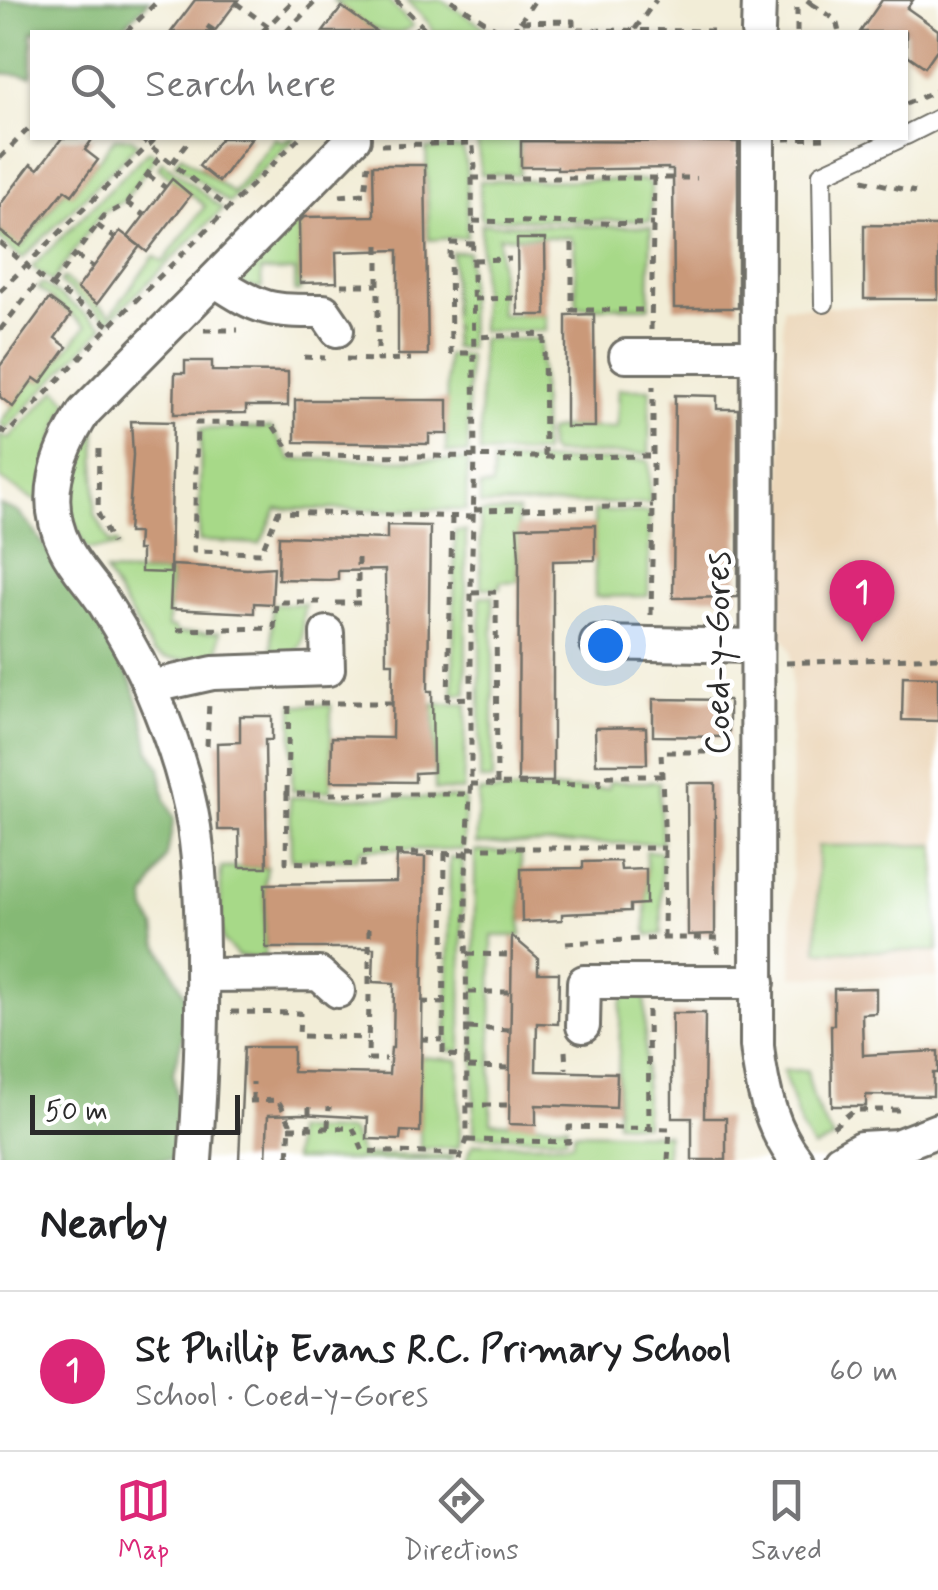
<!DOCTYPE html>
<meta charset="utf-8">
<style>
:root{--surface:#fff;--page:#f2f2f2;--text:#202124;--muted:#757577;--line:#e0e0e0;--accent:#db2777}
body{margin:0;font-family:Mynerve,sans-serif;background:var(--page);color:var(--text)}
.scale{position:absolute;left:30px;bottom:25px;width:210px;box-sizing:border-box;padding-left:10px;border:5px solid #2b2b2b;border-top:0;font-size:28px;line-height:35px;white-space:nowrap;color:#2b2b2b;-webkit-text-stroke:8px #fff;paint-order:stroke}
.you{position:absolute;left:605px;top:645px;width:35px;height:35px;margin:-25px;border:8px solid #fff;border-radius:50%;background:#1a73e8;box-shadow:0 0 0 15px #1a73e833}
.badge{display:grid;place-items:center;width:65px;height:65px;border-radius:50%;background:var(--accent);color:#fff;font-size:32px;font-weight:700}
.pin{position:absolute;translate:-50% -82px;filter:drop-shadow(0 2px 5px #0008)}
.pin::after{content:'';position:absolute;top:52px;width:35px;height:30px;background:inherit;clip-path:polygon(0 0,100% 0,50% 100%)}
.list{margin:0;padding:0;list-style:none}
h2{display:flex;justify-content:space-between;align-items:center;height:130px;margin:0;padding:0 40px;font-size:42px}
h2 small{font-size:32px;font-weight:400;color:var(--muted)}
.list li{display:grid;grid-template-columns:65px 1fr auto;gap:30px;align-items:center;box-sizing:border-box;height:160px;padding:0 40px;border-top:2px solid var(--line)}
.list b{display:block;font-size:38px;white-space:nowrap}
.list p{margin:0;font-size:32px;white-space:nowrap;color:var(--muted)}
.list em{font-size:32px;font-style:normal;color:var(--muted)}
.icon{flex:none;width:55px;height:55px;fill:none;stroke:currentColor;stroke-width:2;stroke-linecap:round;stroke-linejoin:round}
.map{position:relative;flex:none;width:938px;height:1160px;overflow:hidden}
.search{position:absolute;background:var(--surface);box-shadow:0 2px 8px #0004;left:30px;right:30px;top:30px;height:110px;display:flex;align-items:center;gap:25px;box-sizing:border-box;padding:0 35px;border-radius:0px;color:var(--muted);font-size:38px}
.sheet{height:290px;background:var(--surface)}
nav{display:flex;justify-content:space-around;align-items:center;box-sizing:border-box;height:140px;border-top:2px solid var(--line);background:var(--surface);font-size:28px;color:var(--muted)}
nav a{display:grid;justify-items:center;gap:5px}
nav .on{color:var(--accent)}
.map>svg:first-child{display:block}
</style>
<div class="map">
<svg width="938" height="1160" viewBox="0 0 938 1160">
<rect width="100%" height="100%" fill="#fff"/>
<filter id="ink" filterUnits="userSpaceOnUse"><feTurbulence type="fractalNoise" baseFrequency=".01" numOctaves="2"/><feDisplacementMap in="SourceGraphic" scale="20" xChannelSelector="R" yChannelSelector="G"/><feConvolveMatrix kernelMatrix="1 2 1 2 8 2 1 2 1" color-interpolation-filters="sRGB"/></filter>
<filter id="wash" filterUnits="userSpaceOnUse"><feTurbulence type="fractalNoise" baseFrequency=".0048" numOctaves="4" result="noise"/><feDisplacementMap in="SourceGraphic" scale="40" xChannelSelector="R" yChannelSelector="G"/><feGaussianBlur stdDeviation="2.25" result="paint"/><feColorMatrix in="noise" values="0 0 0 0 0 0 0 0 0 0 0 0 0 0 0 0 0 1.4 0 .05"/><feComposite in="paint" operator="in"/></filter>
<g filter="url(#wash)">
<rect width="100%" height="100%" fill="#f2edd7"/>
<path fill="#ecd7ba" d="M938,305V978L792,977L791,652L781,632L783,307Z"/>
<g fill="#a7d988" stroke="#69825a" stroke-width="2.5">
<path d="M333,0H388L413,26C384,47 356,17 333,0Z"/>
<path d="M406,0H442L492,32H434L428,22Z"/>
<path d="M115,138H130L138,144L22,259L0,240V231L22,247L65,190L72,194Z"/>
<path d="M275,138L283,142L287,138H295L229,203L175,163L181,155L233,193Z"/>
<path d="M477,138H519L520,174L481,175Z"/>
<path d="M463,148L467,172V237L429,240L426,149Z"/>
<path d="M149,150L156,156L124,201L102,212L52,282L32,267Z"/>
<path d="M162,161L223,209L109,321L60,283L63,278L111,314L154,256L163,262L205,206L158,168Z"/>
<path d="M645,180L651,185V221L482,219L480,216V181Z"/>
<path d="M298,213L300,291L295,292V271H261L262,289L244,286L239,275Z"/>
<path d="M481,224L651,227L649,307H577L574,243L572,242L571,237H499L500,315H546V331H481Z"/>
<path d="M452,252H468L469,348H453Z"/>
<path d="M42,283L104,327L6,429L0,423L34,378L41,382L86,326L38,288Z"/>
<path d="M481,339H540L543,453L480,454Z"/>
<path d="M447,355L468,356V454L446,452Z"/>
<path d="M57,389L69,403C50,436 47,469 44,506L0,479V434L8,439Z"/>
<path d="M619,389H650L649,454H553L548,450V431L566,427L617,428Z"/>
<path d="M96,414L95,514L110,543L116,542L119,547L86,549C76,527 65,505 68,480C70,463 88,431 96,414Z"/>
<path d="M271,428L291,459L468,460L466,510L277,509L260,544L199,541L201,429Z"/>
<path d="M646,460L649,462L650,503L480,505V487L492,486L493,461Z"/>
<path d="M518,511V581L500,582V588H481L480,513Z"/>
<path d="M594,511L647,512L650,514L648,596L595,597Z"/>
<path d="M455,531H466V694H453Z"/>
<path d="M105,572L170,574L168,627L174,628L177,633L220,632L218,655C196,658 173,665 153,652Z"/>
<rect x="480" y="596" width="13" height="184"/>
<path d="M272,604H305C296,633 317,655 272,656Z"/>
<path d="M434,704H467L463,791L435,790Z"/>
<path d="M293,705H331V791H292Z"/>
<path d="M609,782H659L662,843L476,844L479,792L608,788Z"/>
<path d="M290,797L460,798L465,800L463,850L361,849L357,859H291Z"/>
<path d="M935,845L938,951H817L818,846Z"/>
<path d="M475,851L521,852V936H492L491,1122L567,1125L566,1138L474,1136Z"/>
<path d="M646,851L661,852L662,934L649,936L646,930Z"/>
<path d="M450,858L463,859L461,1051H447Z"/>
<path d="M267,867L265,884V958L238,956L223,941L220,925L221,868Z"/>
<path d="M645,986V1125L616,1123L621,1003L628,991Z"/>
<path d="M420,1057L459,1060L460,1140L458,1148L420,1149Z"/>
<path d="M807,1070C811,1097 819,1116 834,1139L813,1148L801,1127L783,1071Z"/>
<path d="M294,1130L351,1131L361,1155L454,1156L452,1160H293Z"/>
<path d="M574,1132L667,1134L666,1160H466L473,1144L572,1143Z"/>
</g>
<g fill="#85b974" stroke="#587250" stroke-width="2.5">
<path d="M0,0H150L118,32H32V76L0,73Z"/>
<path d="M0,505L18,512L29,524L92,611L132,683L144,720L150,752L160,767L165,799L174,818L167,855L145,898L146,910L155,927L157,942L184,993L186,1012L184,1032L173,1073L181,1127V1160H0Z"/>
</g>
<g id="blocks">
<g fill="#ca9979">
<path d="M195,0H238L214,32H171Z"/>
<path d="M882,0H913L907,8L938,30V48L925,67L906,54V32H860Z"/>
<path d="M342,7L377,32H323Z"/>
<path d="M62,138H93L85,150L98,160L72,195L65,190L20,246L0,231V205L31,164L38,169Z"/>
<path d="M221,138H252L219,182L199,166Z"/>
<path d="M521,141L738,142V308H674L673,170H668V168L557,170V167H521Z"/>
<path d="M373,165H425L428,355H398V250L336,252L337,282L300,283L299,222L304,217L374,216Z"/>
<path d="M172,179L191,195L147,252L128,237Z"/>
<path d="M864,225L938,226V299H864Z"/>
<path d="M120,231L140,246L97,304L77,289Z"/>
<path d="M517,239H545L546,315H518Z"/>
<path d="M49,299L71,315L55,338L67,347L41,383L34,378L13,407L0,397V366Z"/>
<path d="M594,314L595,427H566V315Z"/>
<path d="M185,361H212V371L288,372V406H246V413L174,414L175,373H185Z"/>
<path d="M675,395L717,396V409H738V597L673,598Z"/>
<path d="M295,400H448V434H429V444L295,442Z"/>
<path d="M131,421L173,422L170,573L141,572V550H137L138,533H128L133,455Z"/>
<path d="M387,525L430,526L428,691H432L433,772L415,773V782L331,781L332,737L392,738L393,663H386L385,570L338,571V579L329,580L278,579L279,536L387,539Z"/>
<path d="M595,525V560L553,561V782H518L519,557L517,527Z"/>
<path d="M172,565L247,569L274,567L272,604L254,603V613L170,609Z"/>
<path d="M903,676L938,677V721L902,720Z"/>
<path d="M653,699L729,700V737L653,736Z"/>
<path d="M240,716H272V740H265L267,867H240L239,830H218L217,743L240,742Z"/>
<path d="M646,727L647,764H596L595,728Z"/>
<path d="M687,783H715V934L688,935Z"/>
<path d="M397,856L425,857L420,1132L401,1131L400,1140L367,1139L368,1118L301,1114L268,1115L266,1160H239L244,1047H293V1072L389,1074L391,1048H393L394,983L373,982L374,948H266L265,884L396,882Z"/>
<path d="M620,861L621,870L646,869V904L630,905V911L562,914V920L522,922L521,869L583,868V862Z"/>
<path d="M512,936L538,958V973H559L558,1024L537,1023L536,1071L617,1073L616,1108L536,1105V1125L509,1124Z"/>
<path d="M876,988V1013L862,1014L863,1055L938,1051V1073H933V1096L866,1095V1106H832L831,1025H834V989Z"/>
<path d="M672,1013H705L704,1118H726V1160H692V1118H672Z"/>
</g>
</g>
</g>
<g filter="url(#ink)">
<use href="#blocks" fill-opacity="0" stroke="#716f67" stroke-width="2.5"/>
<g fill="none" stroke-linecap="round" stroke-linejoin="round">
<defs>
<g id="service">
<path d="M906,135L938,119"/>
<path d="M824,303L822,174L900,138"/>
</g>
<g id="minor">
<path d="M758,32L759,0"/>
<path d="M758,138L757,1046C761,1086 771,1128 796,1160"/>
<path d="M215,280C261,311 270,311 324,311L337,330"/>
<path d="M626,356H758"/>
<path d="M597,643L757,646"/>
<path d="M150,687L213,673L328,669L327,633"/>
<path d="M202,975L319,974L338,991"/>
<path d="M583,1026L584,982H758"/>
<path d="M195,1160C200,1094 203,1029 202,963C202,917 201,872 194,827C187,781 170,733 151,689C139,660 121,630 104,603C92,584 75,568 65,547C41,500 57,454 84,412L354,138"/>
<path d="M840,1160L861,1148L897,1146L938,1130"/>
</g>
</defs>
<use href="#service" stroke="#716f67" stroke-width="22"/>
<use href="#minor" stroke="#716f67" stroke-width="38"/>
<g stroke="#716f67" stroke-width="5" stroke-dasharray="8 8" stroke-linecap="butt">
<path d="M396,0L428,32"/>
<path d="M451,0L501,32"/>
<path d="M807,0L812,4L815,0"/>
<path d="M236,3L268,26"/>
<path d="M812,4L836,20L839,32"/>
<path d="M520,22L535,0"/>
<path d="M207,26L216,32"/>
<path d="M635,29L656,0"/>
<path d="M126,32L159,0"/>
<path d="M262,32L294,0"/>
<path d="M286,32L317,0"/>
<path d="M411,32L422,25"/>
<path d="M516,32V22L573,21V30L713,31"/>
<path d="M797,32V0"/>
<path d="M906,104L938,90"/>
<path d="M140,138L230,209"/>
<path d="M784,139L826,138"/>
<path d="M381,145L473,143"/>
<path d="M0,158L32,125"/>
<path d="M172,163L191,138"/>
<path d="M148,175L166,188"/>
<path d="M472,178H697"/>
<path d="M863,180L915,192"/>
<path d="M340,196L365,194L368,165"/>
<path d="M127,203L144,215"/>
<path d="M473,221L654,224"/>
<path d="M97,225L115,238"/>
<path d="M0,243L41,278L110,326"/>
<path d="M474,244L450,243L451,353H475"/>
<path d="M572,244V310H652"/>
<path d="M378,245V360L411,359"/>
<path d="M76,255L93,267"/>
<path d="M474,260L511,259"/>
<path d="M52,285L104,216L127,203L161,155"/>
<path d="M341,285H378"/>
<path d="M0,291L156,138"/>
<path d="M474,299L518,298"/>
<path d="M0,330L41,278"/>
<path d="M204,330H238"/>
<path d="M651,330L654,178"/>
<path d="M304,357L325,358"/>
<path d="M346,359L378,360"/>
<path d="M0,429L7,434L110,326L299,138"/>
<path d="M99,449L98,513L112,543"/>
<path d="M545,457L652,456"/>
<path d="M474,510L653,506"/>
<path d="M452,517L448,699L473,698"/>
<path d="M473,517L278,512L261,553L194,551L197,423L272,424L293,455L545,457L544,334L474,337"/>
<path d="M358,558V603"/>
<path d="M472,593L496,592L497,785"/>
<path d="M336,603H360"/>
<path d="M651,615L653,506V386"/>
<path d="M177,630L274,628L276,602H320"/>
<path d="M786,663L938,657"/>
<path d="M304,703H396"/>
<path d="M207,746L209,702"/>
<path d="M470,784L599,785L600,776H663"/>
<path d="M287,794L289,703"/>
<path d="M468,848H665"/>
<path d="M445,853L443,1055L468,1056"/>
<path d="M467,854L363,852V865L286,862L287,794H470"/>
<path d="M664,938L665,848L661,752H714"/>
<path d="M566,943L664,938H718V953"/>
<path d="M467,954L511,955"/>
<path d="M369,984V928"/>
<path d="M469,992H511"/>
<path d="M369,995L368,1059H386"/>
<path d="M421,1002L443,1003"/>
<path d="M648,1010L649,1127"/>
<path d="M231,1012L300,1013L299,1036L368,1038"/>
<path d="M469,1028L511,1030"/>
<path d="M421,1039L443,1040"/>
<path d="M565,1051L566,1069"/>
<path d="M468,1067L510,1068"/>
<path d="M249,1101L278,1100L290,1123L288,1160"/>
<path d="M253,1101V1082"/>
<path d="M467,1105H509"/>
<path d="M309,1107V1128"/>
<path d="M328,1127L329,1107"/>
<path d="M833,1127L854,1110H901"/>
<path d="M289,1128H353L363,1151L462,1154"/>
<path d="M468,1140L569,1142V1127L670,1129L668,1160"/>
<path d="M459,1160L467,1140L466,874L471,775V585L475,457L472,178L475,167L472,138"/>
</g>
<use href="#service" stroke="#fff" stroke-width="18"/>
<use href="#minor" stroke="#fff" stroke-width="32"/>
</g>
</g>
<g text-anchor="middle" stroke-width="9" stroke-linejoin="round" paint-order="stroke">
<g font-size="35" fill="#2b2b2b" stroke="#fff">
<text transform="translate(717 653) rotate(-90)" y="12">Coed-y-Gores</text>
</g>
</g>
</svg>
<div class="scale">50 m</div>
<div class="you"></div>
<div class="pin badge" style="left:862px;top:642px">1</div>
<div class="search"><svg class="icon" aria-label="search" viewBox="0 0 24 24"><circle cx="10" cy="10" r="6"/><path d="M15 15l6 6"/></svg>Search here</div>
</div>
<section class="sheet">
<h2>Nearby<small></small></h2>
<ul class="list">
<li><span class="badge">1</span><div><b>St Phillip Evans R.C. Primary School</b><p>School · Coed-y-Gores</p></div><em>60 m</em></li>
</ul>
</section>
<nav>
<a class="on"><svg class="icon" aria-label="map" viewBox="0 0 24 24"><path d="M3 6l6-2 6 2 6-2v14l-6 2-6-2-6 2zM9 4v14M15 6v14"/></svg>Map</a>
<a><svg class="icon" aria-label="directions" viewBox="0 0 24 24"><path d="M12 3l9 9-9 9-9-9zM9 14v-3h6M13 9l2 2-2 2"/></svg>Directions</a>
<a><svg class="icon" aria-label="saved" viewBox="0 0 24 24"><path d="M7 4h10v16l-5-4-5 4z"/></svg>Saved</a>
</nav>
